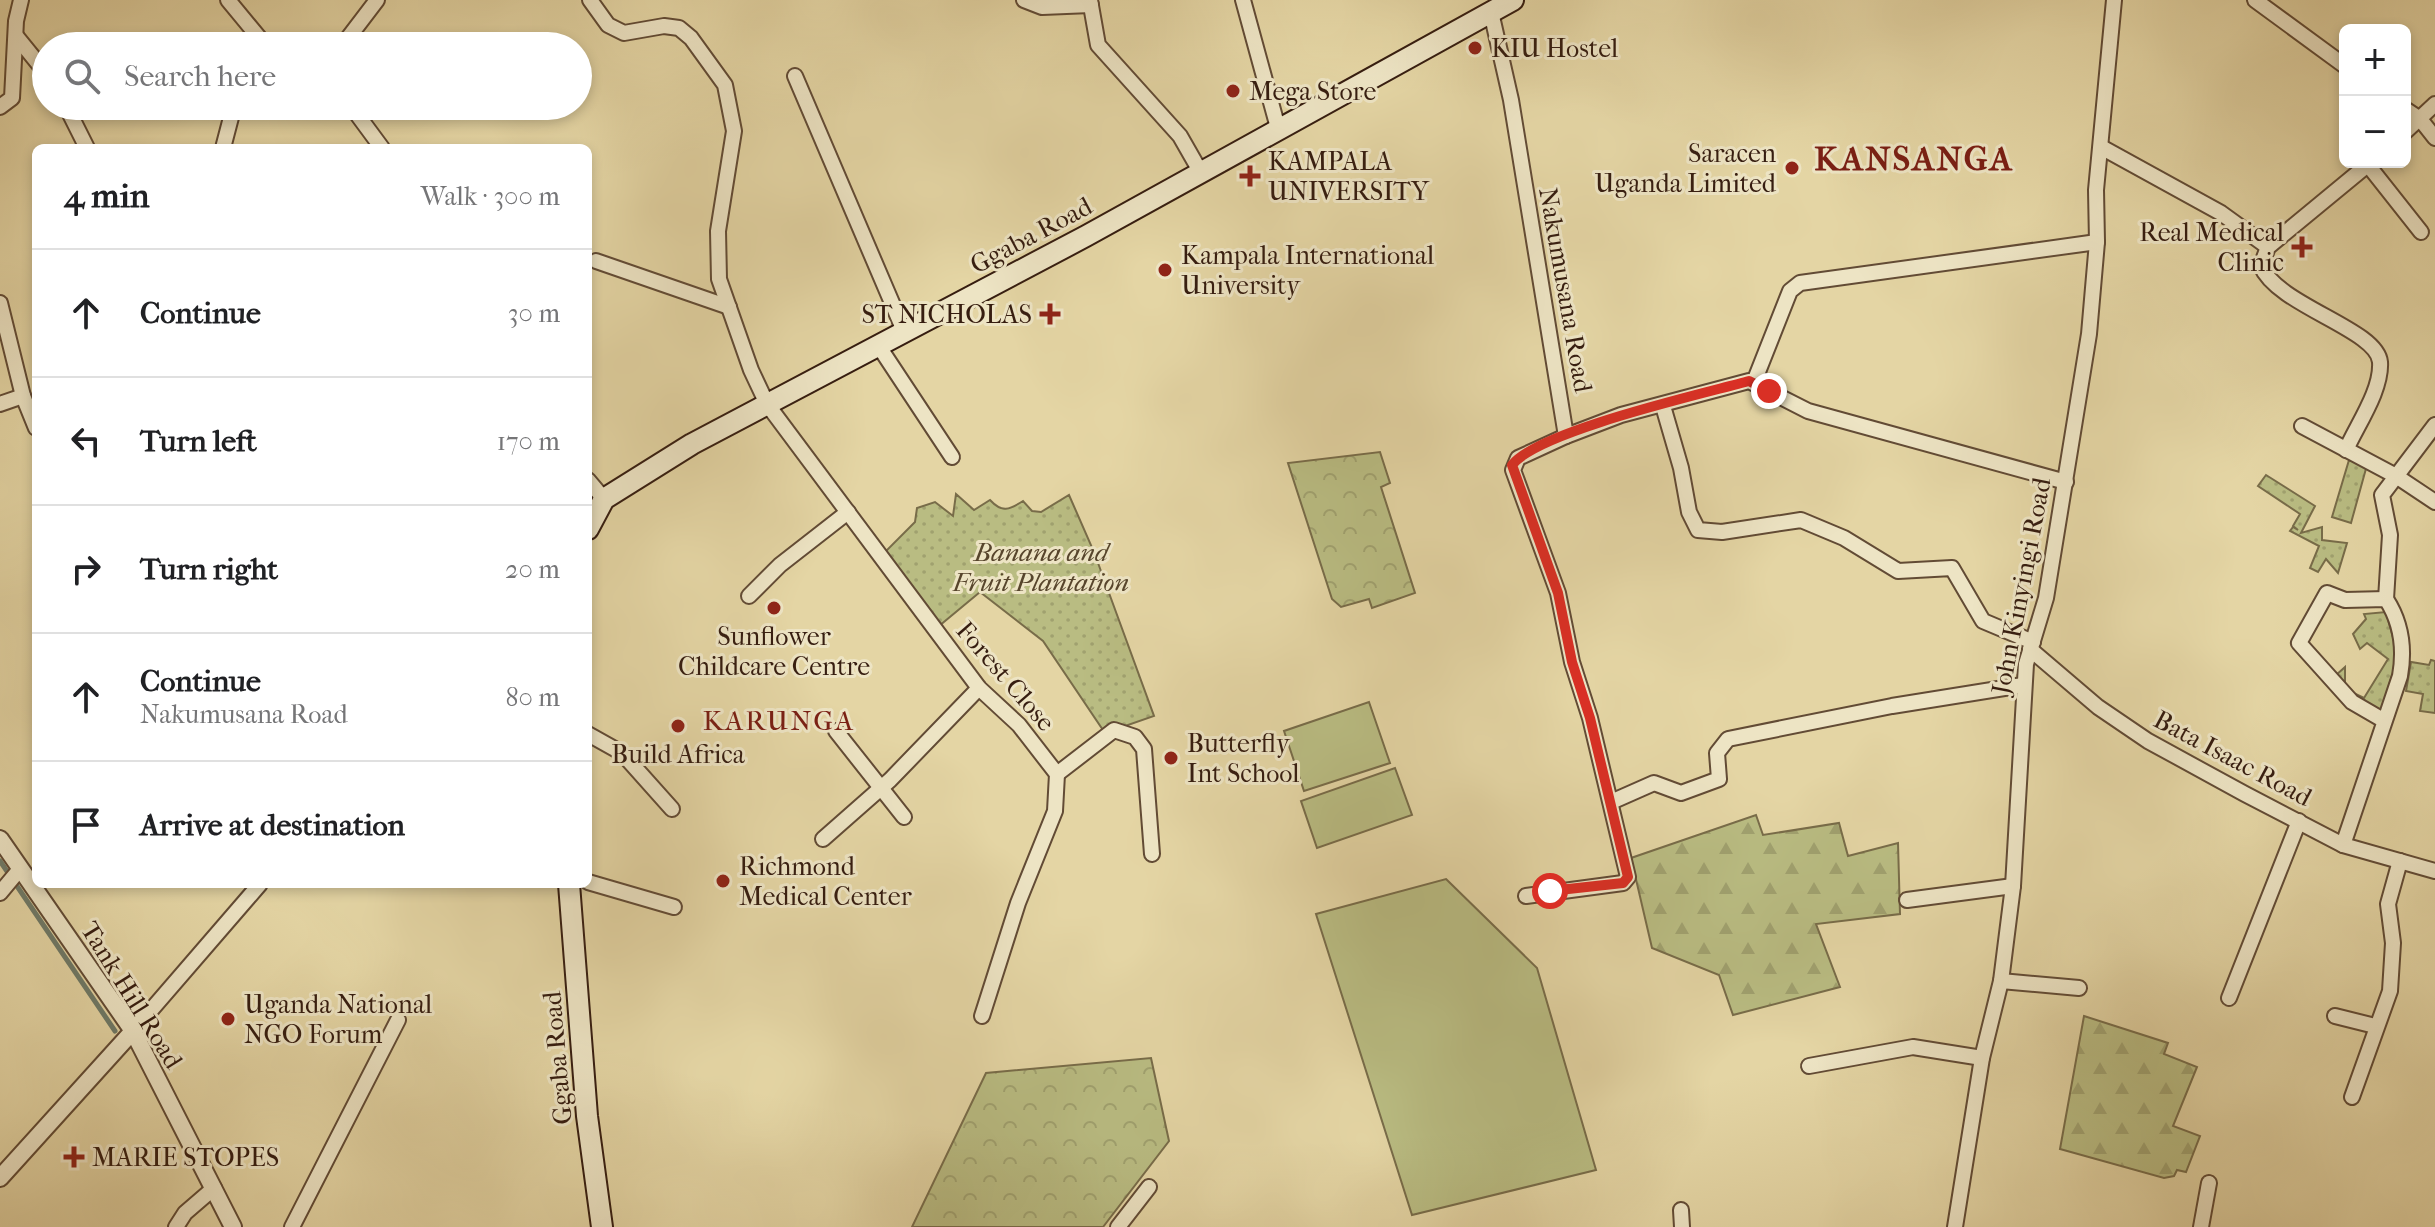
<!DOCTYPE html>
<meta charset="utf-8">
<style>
:root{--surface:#fff;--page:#f2f2f2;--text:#202124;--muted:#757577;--line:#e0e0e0}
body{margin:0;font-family:"IM FELL French Canon",serif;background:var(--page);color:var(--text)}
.controls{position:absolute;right:24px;top:24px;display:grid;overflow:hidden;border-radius:12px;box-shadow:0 4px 12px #0003}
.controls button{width:72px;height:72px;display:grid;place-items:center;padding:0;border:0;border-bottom:2px solid var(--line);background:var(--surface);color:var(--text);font:40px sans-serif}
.stop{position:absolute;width:24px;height:24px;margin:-18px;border:6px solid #d93025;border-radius:50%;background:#fff}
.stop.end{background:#d93025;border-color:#fff;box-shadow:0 2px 8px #0008}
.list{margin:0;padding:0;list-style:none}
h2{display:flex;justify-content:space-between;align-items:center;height:104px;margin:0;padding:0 32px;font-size:34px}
h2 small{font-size:26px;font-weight:400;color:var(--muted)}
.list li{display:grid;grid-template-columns:52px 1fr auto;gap:24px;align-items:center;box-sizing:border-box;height:128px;padding:0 32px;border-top:2px solid var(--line)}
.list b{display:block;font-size:30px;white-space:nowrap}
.list p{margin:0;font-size:26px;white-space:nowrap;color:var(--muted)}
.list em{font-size:26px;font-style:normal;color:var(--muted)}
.icon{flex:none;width:44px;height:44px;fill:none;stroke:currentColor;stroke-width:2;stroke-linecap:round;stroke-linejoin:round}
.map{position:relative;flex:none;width:2435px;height:1227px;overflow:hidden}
.search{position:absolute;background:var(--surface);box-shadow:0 4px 12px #0003;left:32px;top:32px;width:560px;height:88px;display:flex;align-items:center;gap:20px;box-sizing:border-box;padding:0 28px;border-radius:44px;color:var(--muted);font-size:30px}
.panel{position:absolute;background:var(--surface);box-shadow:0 4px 12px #0003;left:32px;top:144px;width:560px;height:744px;border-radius:12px}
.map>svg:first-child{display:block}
</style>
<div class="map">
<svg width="2435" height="1227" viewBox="0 0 2435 1227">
<defs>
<pattern id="grass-dots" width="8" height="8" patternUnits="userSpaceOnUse" patternTransform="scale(2)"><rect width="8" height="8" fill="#b9bc82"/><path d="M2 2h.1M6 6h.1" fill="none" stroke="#a0a16f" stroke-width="1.8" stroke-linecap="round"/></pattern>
<pattern id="forest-firs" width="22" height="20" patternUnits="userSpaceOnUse" patternTransform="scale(2)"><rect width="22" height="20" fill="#b9bc82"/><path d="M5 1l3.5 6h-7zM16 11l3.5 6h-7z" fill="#a0a16f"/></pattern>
<pattern id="park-crowns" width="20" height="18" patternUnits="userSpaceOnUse" patternTransform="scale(2)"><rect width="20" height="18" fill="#b9bc82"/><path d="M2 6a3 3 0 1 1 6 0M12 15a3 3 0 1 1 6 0" fill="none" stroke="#a0a16f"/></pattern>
</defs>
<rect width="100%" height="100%" fill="#e4d5a4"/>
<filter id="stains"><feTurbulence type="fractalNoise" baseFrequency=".0025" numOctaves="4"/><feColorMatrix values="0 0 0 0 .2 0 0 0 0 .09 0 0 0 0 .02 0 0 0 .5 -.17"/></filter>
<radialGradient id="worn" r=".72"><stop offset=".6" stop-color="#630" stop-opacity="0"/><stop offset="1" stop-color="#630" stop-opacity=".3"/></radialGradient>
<g fill="url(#grass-dots)" stroke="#786c49" stroke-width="2">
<path d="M2349,460L2367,465L2351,523L2332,517Z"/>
<path d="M2266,475L2315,506L2301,533L2322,527V540L2347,543L2338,573L2326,559L2318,572L2310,568L2319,546L2290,531L2293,527L2298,530L2293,526L2300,514L2258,486Z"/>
<path d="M956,494L974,510L990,500C1002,513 1009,510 1023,501L1032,511L1041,512L1069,495L1094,552L1154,716L1105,733L1043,641L980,592L939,626L886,551L915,522L917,508L935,502L953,516Z"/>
<path d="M2386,612L2398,656L2381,711L2350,700L2334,677L2345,667V689L2364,698L2388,659L2367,643L2360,649L2353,634L2366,619L2364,614Z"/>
<path d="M2431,660L2435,661V713L2420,711L2423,694L2406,691L2411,662L2429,665Z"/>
</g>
<g fill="url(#forest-firs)" stroke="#786c49" stroke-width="2">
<path d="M1756,815L1763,835L1839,823L1848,856L1898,843L1900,914L1816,924L1840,987L1733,1015L1719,975L1652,948L1631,858Z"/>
<path d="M2084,1016L2168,1043L2164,1054L2197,1067L2173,1126L2200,1136L2186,1172L2177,1170L2174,1176L2164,1178L2060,1149Z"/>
</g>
<g fill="url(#park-crowns)" stroke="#786c49" stroke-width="2">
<path d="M1380,452L1390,483L1381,487L1415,593L1372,608L1369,599L1341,607L1332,599L1288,463Z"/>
<path d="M1151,1058L1169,1141L1103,1227H912L986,1073Z"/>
</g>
<g fill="#b9bc82" stroke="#786c49" stroke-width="2">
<path d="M1369,702L1390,763L1304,791L1284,731Z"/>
<path d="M1395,768L1412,815L1317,848L1301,801Z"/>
<path d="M1446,879L1537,968L1596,1170L1412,1215L1316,914Z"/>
</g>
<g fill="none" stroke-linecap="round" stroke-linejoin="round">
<path stroke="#6f7b69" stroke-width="5" d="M0,861L115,1031"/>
<defs>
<g id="minor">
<path d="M228,0L266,46"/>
<path d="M590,0L608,25L624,33L664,26L679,28L691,38L725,85L734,131L718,231L719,279L751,370L767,404L979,688L1019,725L1057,774L1055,811L1018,903L982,1016"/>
<path d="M1024,0L1042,7L1091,5"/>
<path d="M1090,0L1098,45L1180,136L1200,171"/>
<path d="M1243,0L1278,128"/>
<path d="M2255,0L2345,66"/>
<path d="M1491,12L1511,100L1566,436L1621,415L1749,381L1808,411L2066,482"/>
<path d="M16,36L46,73"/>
<path d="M342,46L377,0"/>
<path d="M795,76L904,331"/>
<path d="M66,106L87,148"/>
<path d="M351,106L382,148"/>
<path d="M0,107L12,98L16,21L21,0"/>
<path d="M2405,109L2420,119L2435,138"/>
<path d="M2405,132L2435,104"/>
<path d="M2101,147L2221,213L2268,247"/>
<path d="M223,148L234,106"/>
<path d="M2368,165L2421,232"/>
<path d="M596,261L729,307"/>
<path d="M0,303L23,396"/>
<path d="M878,345L952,457"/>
<path d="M1754,382L1790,291L1800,283L2097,242"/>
<path d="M0,404L23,396L36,428"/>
<path d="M1663,406L1681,468L1689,512L1698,530L1722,532L1801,520L1844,538L1898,571L1952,568L1983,621L2033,642"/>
<path d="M2302,426L2396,476L2435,502"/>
<path d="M2346,450C2357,425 2382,390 2380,362C2377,329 2278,306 2261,266L2268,247L2371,162"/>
<path d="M588,480L604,499"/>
<path d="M749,596L780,565L848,512"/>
<path d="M2386,599L2390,535L2382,495L2435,425"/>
<path d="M2030,649L2098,707L2148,741L2245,794L2343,845L2435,871"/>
<path d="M836,731L904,817"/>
<path d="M588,734L622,753L672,809"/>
<path d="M1057,774L1114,730L1135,737L1144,749L1152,854"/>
<path d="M1611,802L1654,783L1681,793L1719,779L1717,753L1728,739L1892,706L2023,685"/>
<path d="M823,839L890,780L979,688"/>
<path d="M2343,845L2400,676C2405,648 2401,622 2386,599L2345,600L2327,593L2299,643L2352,702L2383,720"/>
<path d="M588,882L674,907"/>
<path d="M0,893L20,869"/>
<path d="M1526,896L1623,883L1628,877L1590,718L1572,662L1558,593L1513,470L1518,458L1566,436"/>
<path d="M1907,900L2013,886"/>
<path d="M2001,981L2079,988"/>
<path d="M2229,998L2299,821"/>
<path d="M2335,1016L2375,1026"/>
<path d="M133,1031L260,884"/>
<path d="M1809,1066L1913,1047L1982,1058"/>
<path d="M2352,1097L2390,991L2393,943L2388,904L2400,861"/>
<path d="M1681,1210L1682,1227"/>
<path d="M176,1227L185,1213L214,1188"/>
<path d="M292,1227L398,1020"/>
<path d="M1118,1227L1149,1187"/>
<path d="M1955,1227L1982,1058L2001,981L2013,886L2026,664L2046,598L2089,334L2097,242L2096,190L2114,0"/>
<path d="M2201,1227L2209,1183"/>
</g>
<g id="tertiary">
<path d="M0,839L133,1031L233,1227"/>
<path d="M0,1178L133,1031"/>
</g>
<g id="secondary">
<path d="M588,529L604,499L692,444L1086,236L1513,0"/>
<path d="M569,884L587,1116L602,1227"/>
</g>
</defs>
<use href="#minor" stroke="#624b35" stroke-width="18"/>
<use href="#tertiary" stroke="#624b35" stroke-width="20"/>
<use href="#secondary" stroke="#361d10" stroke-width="24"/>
<use href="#minor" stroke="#ede4c4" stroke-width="14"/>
<use href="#tertiary" stroke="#ede4c4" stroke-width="16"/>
<use href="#secondary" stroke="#ede4c4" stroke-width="20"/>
</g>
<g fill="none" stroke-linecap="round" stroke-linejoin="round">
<path stroke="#d93025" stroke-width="10" d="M1550,891L1623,883L1628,877L1590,718L1572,662L1558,593L1512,465C1538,431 1702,394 1749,381L1769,391"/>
</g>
<g fill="#8f2418" stroke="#ede4c4" stroke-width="3">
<circle cx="1475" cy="48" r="8"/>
<circle cx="1233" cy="91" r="8"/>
<circle cx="1792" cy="168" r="8"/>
<path d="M1246 164h8v8h8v8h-8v8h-8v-8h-8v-8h8z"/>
<path d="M2298 235h8v8h8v8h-8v8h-8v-8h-8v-8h8z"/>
<circle cx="1165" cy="270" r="8"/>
<path d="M1046 302h8v8h8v8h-8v8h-8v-8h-8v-8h8z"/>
<circle cx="774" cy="608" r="8"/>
<circle cx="678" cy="726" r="8"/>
<circle cx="1171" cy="758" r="8"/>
<circle cx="723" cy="881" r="8"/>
<circle cx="228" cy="1019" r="8"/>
<path d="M70 1145h8v8h8v8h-8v8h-8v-8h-8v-8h8z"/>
</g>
<g text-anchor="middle" stroke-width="6" stroke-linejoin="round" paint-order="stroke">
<g font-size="26" fill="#361d10" stroke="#ede4c4" text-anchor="start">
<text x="1491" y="57">KIU Hostel</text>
<text x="1249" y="100">Mega Store</text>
<text x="1776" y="162" text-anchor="end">Saracen<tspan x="1776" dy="30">Uganda Limited</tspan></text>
<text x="1268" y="170">KAMPALA<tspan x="1268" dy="30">UNIVERSITY</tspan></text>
<text x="2284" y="241" text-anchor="end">Real Medical<tspan x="2284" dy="30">Clinic</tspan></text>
<text x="1181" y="264">Kampala International<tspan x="1181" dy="30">University</tspan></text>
<text x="1032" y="323" text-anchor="end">ST NICHOLAS</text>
<text x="774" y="645" text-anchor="middle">Sunflower<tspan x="774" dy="30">Childcare Centre</tspan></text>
<text x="1187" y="752">Butterfly<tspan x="1187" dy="30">Int School</tspan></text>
<text x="678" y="763" text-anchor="middle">Build Africa</text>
<text x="739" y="875">Richmond<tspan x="739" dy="30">Medical Center</tspan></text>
<text x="244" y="1013">Uganda National<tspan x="244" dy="30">NGO Forum</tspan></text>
<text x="92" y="1166">MARIE STOPES</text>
</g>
<g font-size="26" fill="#361d10" stroke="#ede4c4">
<text transform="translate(1031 235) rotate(-28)" y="9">Ggaba Road</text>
<text transform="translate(1566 290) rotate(80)" y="9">Nakumusana Road</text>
<text transform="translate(2021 586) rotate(-79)" y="9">John Kinyingi Road</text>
<text transform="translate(1006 676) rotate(49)" y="9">Forest Close</text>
<text transform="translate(2233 758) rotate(28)" y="9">Bata Isaac Road</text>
<text transform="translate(132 995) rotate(58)" y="9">Tank Hill Road</text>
<text transform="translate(557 1058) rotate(-95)" y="9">Ggaba Road</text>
</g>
<g font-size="26" font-style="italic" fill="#57452c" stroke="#ede4c4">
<text x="1041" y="561">Banana and<tspan x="1041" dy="30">Fruit Plantation</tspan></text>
</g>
<g font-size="28" letter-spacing="2" fill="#7a1f14" stroke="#ede4c4">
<text x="779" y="730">KARUNGA</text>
</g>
<g font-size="34" font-weight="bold" letter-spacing="2" fill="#7a1f14" stroke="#ede4c4">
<text x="1914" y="170">KANSANGA</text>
</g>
</g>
<rect width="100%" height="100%" filter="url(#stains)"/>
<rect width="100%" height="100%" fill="url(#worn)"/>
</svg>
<div class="controls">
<button>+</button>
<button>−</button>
</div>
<div class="stop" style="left:1550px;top:891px"></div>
<div class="stop end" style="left:1769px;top:391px"></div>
<div class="search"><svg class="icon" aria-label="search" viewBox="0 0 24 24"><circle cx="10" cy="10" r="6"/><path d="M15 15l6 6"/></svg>Search here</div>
<section class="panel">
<h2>4 min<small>Walk · 300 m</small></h2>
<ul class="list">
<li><svg class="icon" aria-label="ahead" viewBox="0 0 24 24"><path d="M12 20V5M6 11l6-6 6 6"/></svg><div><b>Continue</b></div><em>30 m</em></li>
<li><svg class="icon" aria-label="left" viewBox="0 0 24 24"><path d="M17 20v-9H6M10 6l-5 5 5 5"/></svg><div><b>Turn left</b></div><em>170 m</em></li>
<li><svg class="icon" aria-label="right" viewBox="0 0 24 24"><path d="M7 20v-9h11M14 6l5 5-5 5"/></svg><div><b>Turn right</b></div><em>20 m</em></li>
<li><svg class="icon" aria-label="ahead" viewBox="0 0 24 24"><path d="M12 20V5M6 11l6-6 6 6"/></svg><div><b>Continue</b><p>Nakumusana Road</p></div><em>80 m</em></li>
<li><svg class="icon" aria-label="arrive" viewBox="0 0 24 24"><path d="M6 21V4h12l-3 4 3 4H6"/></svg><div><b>Arrive at destination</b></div></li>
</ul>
</section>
</div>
